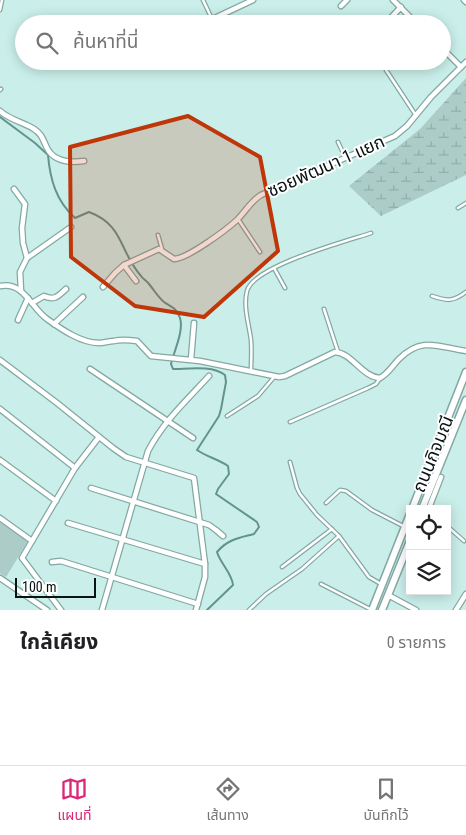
<!DOCTYPE html>
<html lang="th">
<meta charset="utf-8">
<style>
:root{--surface:#fff;--page:#f6f6f6;--text:#202124;--muted:#757577;--line:#e0e0e0;--accent:#db2777}
body{margin:0;font-family:"Roboto Condensed","Noto Sans Thai",sans-serif;background:var(--page);color:var(--text)}
.controls{position:absolute;right:15px;bottom:15px;display:grid;overflow:hidden;border-radius:0px;box-shadow:0 2px 12px #0003}
.controls button{width:45px;height:45px;display:grid;place-items:center;padding:0;border:0;border-bottom:1px solid var(--line);background:var(--surface);color:var(--text);font:25px sans-serif}
.scale{position:absolute;left:15px;bottom:12px;width:81px;box-sizing:border-box;padding-left:5px;border:2px solid #071412;border-top:0;font-size:14px;line-height:18px;white-space:nowrap;color:#071412;-webkit-text-stroke:4px #fff;paint-order:stroke}
.list{margin:0;padding:0;list-style:none}
h2{display:flex;justify-content:space-between;align-items:center;height:65px;margin:0;padding:0 20px;font-size:21px}
h2 small{font-size:16px;font-weight:400;color:var(--muted)}
.icon{flex:none;width:28px;height:28px;fill:none;stroke:currentColor;stroke-width:2;stroke-linecap:round;stroke-linejoin:round}
.map{position:relative;flex:none;width:466px;height:610px;overflow:hidden}
.search{position:absolute;background:var(--surface);box-shadow:0 2px 12px #0003;left:15px;right:15px;top:15px;height:55px;display:flex;align-items:center;gap:12px;box-sizing:border-box;padding:0 18px;border-radius:28px;color:var(--muted);font-size:19px}
.sheet{height:155px;background:var(--surface)}
nav{display:flex;justify-content:space-around;align-items:center;box-sizing:border-box;height:70px;border-top:1px solid var(--line);background:var(--surface);font-size:14px;color:var(--muted)}
nav a{display:grid;justify-items:center;gap:2px}
nav .on{color:var(--accent)}
.map>svg:first-child{display:block}
</style>
<div class="map">
<svg width="466" height="610" viewBox="0 0 466 610">
<defs>
<pattern id="wetland-marsh" width="20" height="14" patternUnits="userSpaceOnUse" patternTransform="scale(1.25)"><rect width="20" height="14" fill="#abccc7"/><path d="M1 5h8M5 5V1M11 12h8M15 12V8" fill="none" stroke="#92aeaa"/></pattern>
</defs>
<rect width="100%" height="100%" fill="#caefea"/>
<path fill="url(#wetland-marsh)" d="M466,78V175L381,216L349,186L420,129Z"/>
<path fill="#abccc7" d="M0,522L28,541L6,577L0,573Z"/>
<g fill="none" stroke-linecap="round" stroke-linejoin="round">
<path stroke="#63938d" stroke-width="2" d="M0,117L35,143L48,155C50,179 56,201 75,218L89,212C124,225 119,251 141,276C143,279 147,281 149,284C154,290 158,297 164,302C171,307 176,307 180,318C184,331 174,351 171,364L173,369C188,369 212,365 225,375L226,382L221,409L219,416L197,450C207,457 218,459 228,466L229,474L218,489L216,494L257,522L259,527L254,534C239,538 228,539 217,552C220,563 232,573 233,585L207,610"/>
<defs>
<g id="service">
<path d="M203,0L212,19"/>
<path d="M0,10L2,0"/>
<path d="M386,70L415,114"/>
<path d="M0,90L1,89"/>
<path d="M338,142L345,157"/>
<path d="M458,208L466,203"/>
<path d="M238,219L260,252"/>
<path d="M158,235L162,249"/>
<path d="M274,268L285,288"/>
<path d="M432,296C447,301 453,302 466,292"/>
<path d="M324,309L338,352"/>
<path d="M251,371C251,361 252,351 251,340C249,324 243,307 247,291C253,266 347,241 371,233"/>
<path d="M227,416L258,396L275,376"/>
<path d="M290,422L368,388L376,384L380,378"/>
<path d="M290,462L297,488L300,494L317,515L339,536L369,577L381,584"/>
<path d="M326,503L340,490L346,491L372,510L403,526"/>
<path d="M447,526L464,541"/>
<path d="M282,567L332,529"/>
<path d="M321,584L370,609"/>
<path d="M249,610L266,594L302,569L339,536"/>
</g>
<g id="minor">
<path d="M393,0L417,24"/>
<path d="M464,0L466,2"/>
<path d="M341,6L347,0"/>
<path d="M202,24L253,0"/>
<path d="M385,24L401,7"/>
<path d="M442,48L461,67"/>
<path d="M0,111C10,120 23,122 34,129C42,134 43,140 47,148C54,162 69,163 84,161"/>
<path d="M14,189L25,204L22,228L23,243L27,258"/>
<path d="M124,265L136,281"/>
<path d="M0,286C24,281 31,308 47,319C61,329 81,343 99,343C104,343 109,341 114,341C121,339 130,340 137,341L151,356L200,361L279,377L285,376L335,352C352,353 362,377 380,378C388,374 393,365 399,359C422,336 438,347 466,351"/>
<path d="M103,287L115,273L124,265L159,249L174,259C187,259 226,230 237,220C245,212 251,201 261,195L395,136L407,126L431,97L466,62"/>
<path d="M21,291L20,272L27,258L71,227"/>
<path d="M32,303L44,296C55,301 58,296 66,289"/>
<path d="M18,320L28,298"/>
<path d="M54,324L83,297"/>
<path d="M191,359L194,323"/>
<path d="M0,360L57,403L113,448L126,457L194,478L205,564V577L196,610"/>
<path d="M90,369L193,438"/>
<path d="M0,409L75,468"/>
<path d="M0,460L56,501"/>
<path d="M91,488L209,525L216,530L223,536"/>
<path d="M424,506L429,508L441,477"/>
<path d="M0,518L32,541"/>
<path d="M68,523L205,564"/>
<path d="M52,562L61,561L198,604"/>
<path d="M0,578L47,610"/>
<path d="M388,595L416,610"/>
<path d="M61,610L22,558L75,468L99,437"/>
<path d="M102,610L148,451C163,422 187,400 209,376"/>
<path d="M456,610L466,594"/>
</g>
<g id="secondary">
<path d="M412,509L466,372"/>
<path d="M422,509L466,400"/>
<path d="M372,610L410,514"/>
<path d="M382,610L410,541"/>
</g>
</defs>
<use href="#service" stroke="#84a8a3" stroke-width="5"/>
<use href="#minor" stroke="#84a8a3" stroke-width="7"/>
<use href="#secondary" stroke="#84a8a3" stroke-width="9"/>
<use href="#service" stroke="#fff" stroke-width="2.5"/>
<use href="#minor" stroke="#fff" stroke-width="4.5"/>
<use href="#secondary" stroke="#fff" stroke-width="6"/>
</g>
<path fill="#bf3608" fill-opacity="0.2" stroke="#bf3608" stroke-width="4" stroke-linejoin="round" d="M188,116L260,157L278,251L204,317L135,306L71,257L70,147Z"/>
<g text-anchor="middle" stroke-width="4" stroke-linejoin="round" paint-order="stroke">
<g font-size="18" fill="#071412" stroke="#fff">
<text transform="translate(326 166) rotate(-24)" y="6">ซอยพัฒนา 1 แยก</text>
<text transform="translate(433 454) rotate(-68)" y="6">ถนนกิจมณี</text>
</g>
</g>
</svg>
<div class="controls">
<button><svg class="icon" aria-label="locate" viewBox="0 0 24 24"><circle cx="12" cy="12" r="6"/><path d="M12 2v4M12 18v4M2 12h4M18 12h4"/></svg></button>
<button><svg class="icon" aria-label="layers" viewBox="0 0 24 24"><path d="M12 4l9 5-9 5-9-5zM3 14l9 5 9-5"/></svg></button>
</div>
<div class="scale">100 m</div>
<div class="search"><svg class="icon" aria-label="search" viewBox="0 0 24 24"><circle cx="10" cy="10" r="6"/><path d="M15 15l6 6"/></svg>ค้นหาที่นี่</div>
</div>
<section class="sheet">
<h2>ใกล้เคียง<small>0 รายการ</small></h2>
<ul class="list">
</ul>
</section>
<nav>
<a class="on"><svg class="icon" aria-label="map" viewBox="0 0 24 24"><path d="M3 6l6-2 6 2 6-2v14l-6 2-6-2-6 2zM9 4v14M15 6v14"/></svg>แผนที่</a>
<a><svg class="icon" aria-label="directions" viewBox="0 0 24 24"><path d="M12 3l9 9-9 9-9-9zM9 14v-3h6M13 9l2 2-2 2"/></svg>เส้นทาง</a>
<a><svg class="icon" aria-label="saved" viewBox="0 0 24 24"><path d="M7 4h10v16l-5-4-5 4z"/></svg>บันทึกไว้</a>
</nav>
